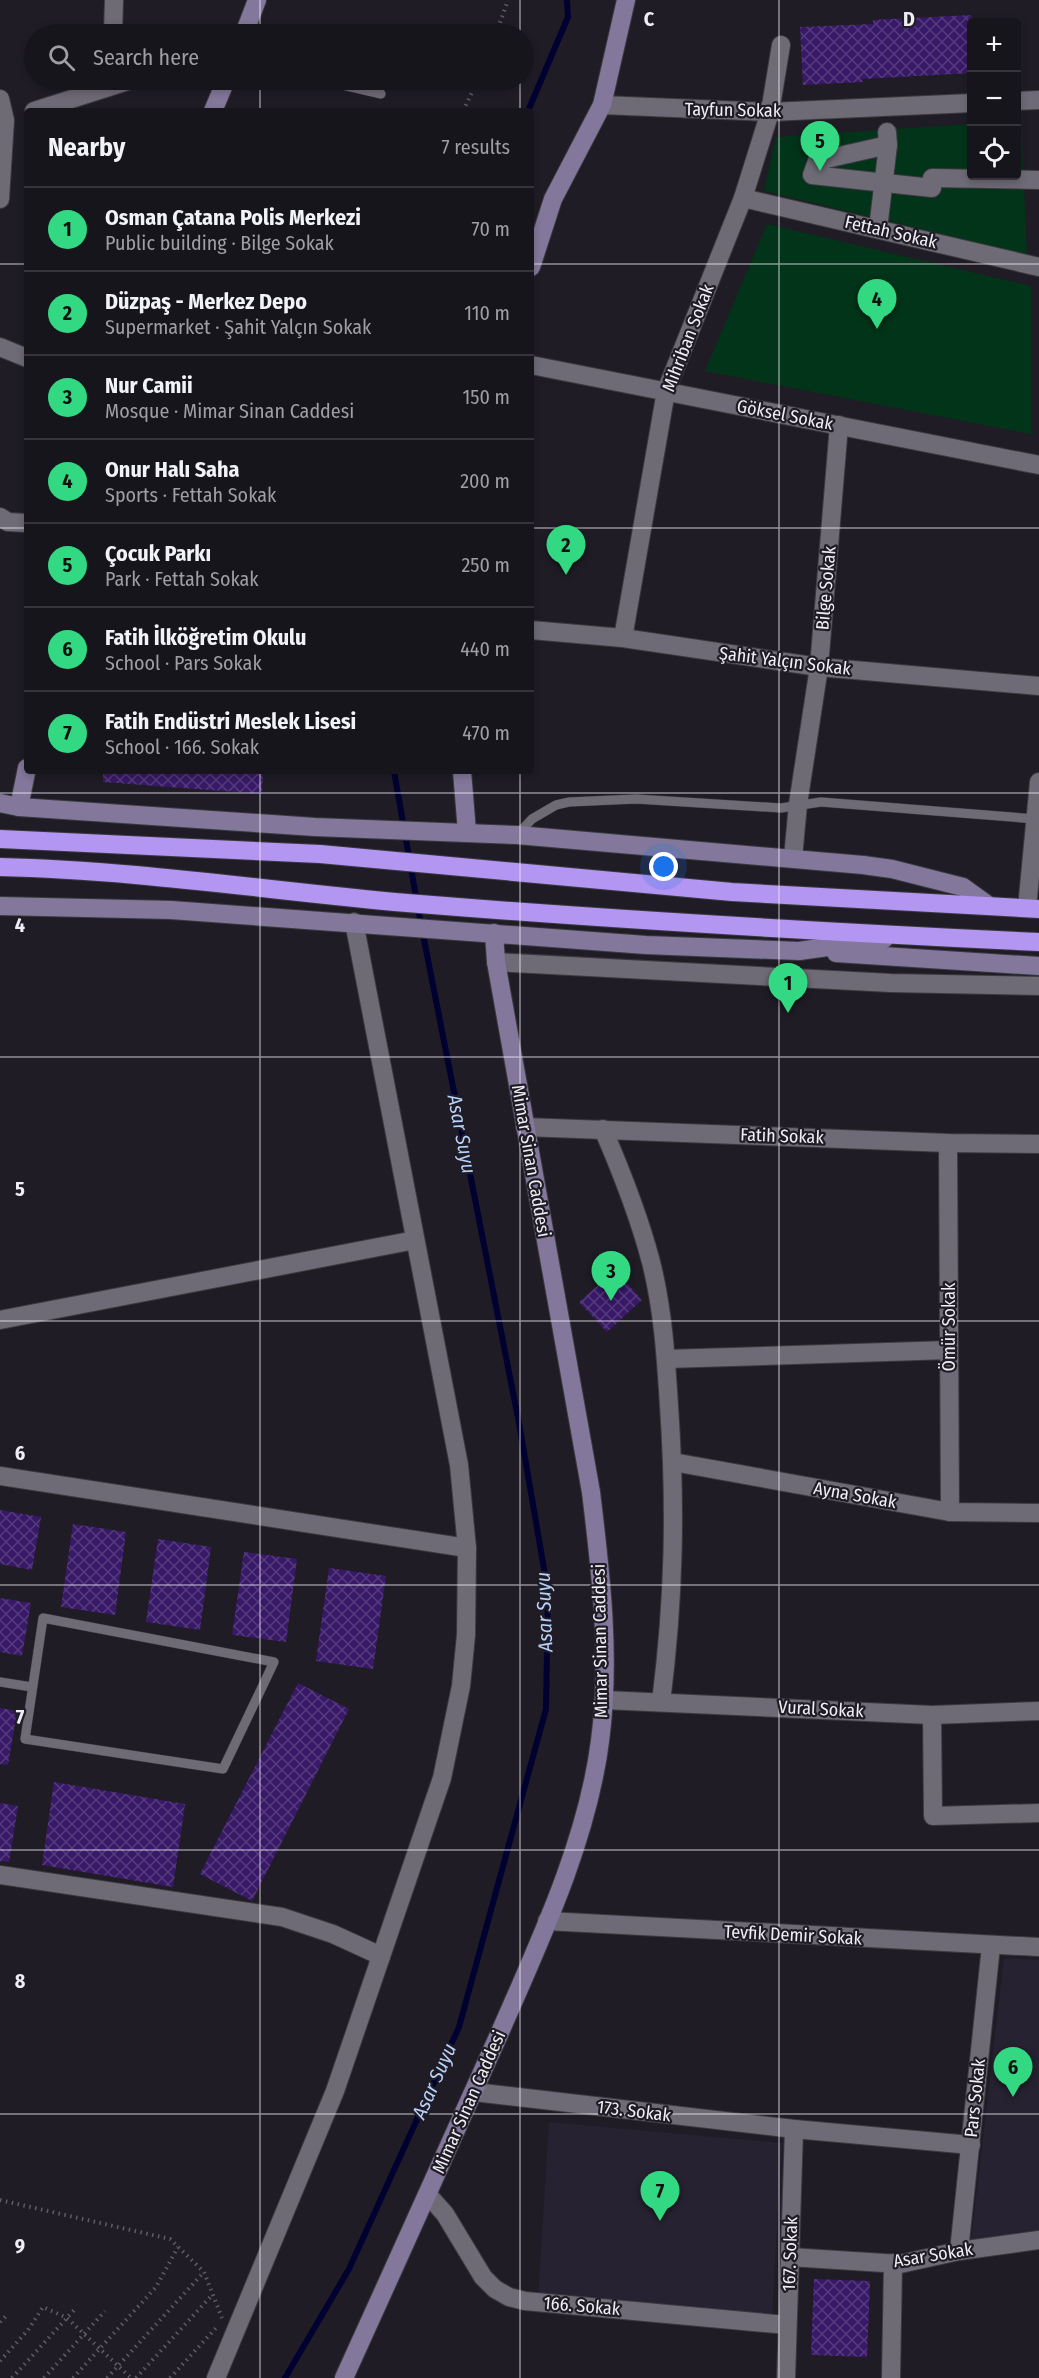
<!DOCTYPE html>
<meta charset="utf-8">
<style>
:root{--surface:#17151c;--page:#242229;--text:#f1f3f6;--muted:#9e9fa3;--line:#36343b;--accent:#33d882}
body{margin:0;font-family:"Fira Sans Condensed",sans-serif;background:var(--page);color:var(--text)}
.controls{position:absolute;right:18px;top:18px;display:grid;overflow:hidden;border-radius:6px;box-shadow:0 3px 9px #0003}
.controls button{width:54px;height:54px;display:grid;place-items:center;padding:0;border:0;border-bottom:2px solid var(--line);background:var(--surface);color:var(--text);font:30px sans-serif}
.you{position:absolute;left:664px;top:867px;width:21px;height:21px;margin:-15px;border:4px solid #fff;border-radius:50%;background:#1a73e8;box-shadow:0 0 0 9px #1a73e833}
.badge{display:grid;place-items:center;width:39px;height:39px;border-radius:50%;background:var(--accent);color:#111;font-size:20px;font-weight:700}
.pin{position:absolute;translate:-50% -50px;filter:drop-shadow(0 2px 3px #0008)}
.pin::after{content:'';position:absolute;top:32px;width:21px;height:18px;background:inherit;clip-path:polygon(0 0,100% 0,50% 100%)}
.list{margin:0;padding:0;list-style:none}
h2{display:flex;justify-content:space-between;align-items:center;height:78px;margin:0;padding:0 24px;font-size:26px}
h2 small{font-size:20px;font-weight:400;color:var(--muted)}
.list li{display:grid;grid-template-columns:39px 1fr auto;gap:18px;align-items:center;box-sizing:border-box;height:84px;padding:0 24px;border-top:2px solid var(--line)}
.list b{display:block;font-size:22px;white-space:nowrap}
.list p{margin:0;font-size:20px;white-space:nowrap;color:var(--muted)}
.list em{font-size:20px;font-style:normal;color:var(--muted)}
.icon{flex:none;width:33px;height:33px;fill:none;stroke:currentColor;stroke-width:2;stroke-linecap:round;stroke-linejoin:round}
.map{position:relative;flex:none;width:1039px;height:2378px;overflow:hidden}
.search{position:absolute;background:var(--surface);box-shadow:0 3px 9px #0003;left:24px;top:24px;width:510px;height:66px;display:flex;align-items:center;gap:15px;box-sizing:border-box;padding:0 21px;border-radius:33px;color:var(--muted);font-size:22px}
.panel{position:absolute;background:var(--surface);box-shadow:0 3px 9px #0003;left:24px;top:108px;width:510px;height:666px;border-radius:6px}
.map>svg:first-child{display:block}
</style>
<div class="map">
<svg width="1039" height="2378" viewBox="0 0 1039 2378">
<defs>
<pattern id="building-cross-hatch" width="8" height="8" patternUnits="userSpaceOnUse" patternTransform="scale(1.5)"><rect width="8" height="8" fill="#381967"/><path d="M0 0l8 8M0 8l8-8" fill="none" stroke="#553b7d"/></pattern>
</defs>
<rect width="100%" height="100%" fill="#1f1c25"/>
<g fill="#262231">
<path d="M1004,1958L1039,1960V2234L971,2241Z"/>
<path d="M549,2122L782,2143L772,2316L538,2299Z"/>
</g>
<g fill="#023419">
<path d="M1021,120L1027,255L764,191L776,137L971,124L972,176H1016L1017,121Z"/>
<path d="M767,224L1031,286V434L705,371Z"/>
</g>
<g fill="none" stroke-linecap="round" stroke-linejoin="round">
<g stroke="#000031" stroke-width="6">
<path d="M528,111L568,17L567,0"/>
<path d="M285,2378L349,2269L459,2027L546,1709L548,1592L519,1423L419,914L394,771"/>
</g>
</g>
<g fill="url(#building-cross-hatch)">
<path d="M972,15V73L862,79L863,82L803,85L800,27L873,24V20Z"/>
<path d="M103,771H263L262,794L103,782Z"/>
<path d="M615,1270L642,1300L607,1332L579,1302Z"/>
<path d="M0,1510L41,1517L32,1570L0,1564Z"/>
<path d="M73,1524L126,1532L115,1615L61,1607Z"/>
<path d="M158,1539L211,1547L200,1630L146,1622Z"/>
<path d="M244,1552L297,1559L286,1642L232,1635Z"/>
<path d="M329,1568L386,1576L373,1669L316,1661Z"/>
<path d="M0,1598L31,1603L22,1656L0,1652Z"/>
<path d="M298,1683L349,1709L252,1901L200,1874Z"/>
<path d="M0,1708L17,1711L8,1765L0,1764Z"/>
<path d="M54,1782L185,1804L173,1887L42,1865Z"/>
<path d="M0,1803L18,1806L9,1862L0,1861Z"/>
<path d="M814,2279L870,2281L867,2357L811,2355Z"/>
</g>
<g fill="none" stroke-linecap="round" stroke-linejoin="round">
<defs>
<g id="lane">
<path d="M321,80L381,94"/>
<path d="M517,835L532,819L556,805L569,802L636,799L781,808L821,802L1036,819"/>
<path d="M43,1618L274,1662L223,1769L25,1739Z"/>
<path d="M0,1682L32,1687"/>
</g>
<g id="street">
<path d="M113,34L114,0"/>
<path d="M0,99L5,120L0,199"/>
<path d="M1016,101L1039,100"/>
<path d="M602,105L770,112L972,103"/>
<path d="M34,111L131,80"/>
<path d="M888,145L817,161L812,175L932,188V178L1039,180"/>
<path d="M743,198L1039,267"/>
<path d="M878,229L888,145L887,132"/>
<path d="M0,347L27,358"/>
<path d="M531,365L1039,465"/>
<path d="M0,517L8,522L27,523"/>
<path d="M531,630L623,638L819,667L1039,686"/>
<path d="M623,638L666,391L743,198L770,112L781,45"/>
<path d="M793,858L798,804L819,667L839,425"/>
<path d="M1027,908L1039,782"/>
<path d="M496,962L891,983L1039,986"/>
<path d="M525,1127L948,1143L1039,1144"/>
<path d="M603,1129C622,1173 639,1216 651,1262C663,1309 666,1358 669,1406C676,1508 674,1600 661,1702"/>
<path d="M948,1143L950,1512"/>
<path d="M0,1320L415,1240"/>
<path d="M666,1359L949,1350"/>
<path d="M673,1462L950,1512L1039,1513"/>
<path d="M0,1476L467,1548"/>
<path d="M604,1700L932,1715L1039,1711"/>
<path d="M932,1715L933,1816L1039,1813"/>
<path d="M0,1875L282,1917L333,1934L381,1956"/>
<path d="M547,1921L1039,1947"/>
<path d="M474,2092L794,2129L971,2145"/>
<path d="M428,2195L445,2214L483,2277L495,2289L509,2297L525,2301L787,2325"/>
<path d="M959,2251L991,1946"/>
<path d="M790,2257L900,2264L959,2251L1039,2240"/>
<path d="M216,2378L335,2091L442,1778L461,1686L466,1635L467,1548L459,1465L354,922"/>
<path d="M786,2378L794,2129"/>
<path d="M891,2378L893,2263"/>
</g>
<g id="secondary">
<path d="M244,34L257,0"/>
<path d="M213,111L226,80"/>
<path d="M531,267L553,199L602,105L626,0"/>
<path d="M462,771L467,832"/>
<path d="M0,803L19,807L315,827L517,835L863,865L892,869L963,887L988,905"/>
<path d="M19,807L27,768"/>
<path d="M0,906L171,910L646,945L799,951L884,939"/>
<path d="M836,953L1039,966"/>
<path d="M344,2378C395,2265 447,2152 497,2039C538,1945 587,1843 600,1741C611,1659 601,1574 591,1492L496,962L494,933"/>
</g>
<g id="highway">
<path d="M0,839L320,854L732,892L1039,909"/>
<path d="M0,867C136,870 271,891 407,903C617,920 828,932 1039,942"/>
</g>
</defs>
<use href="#lane" stroke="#3c3a41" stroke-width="10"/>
<use href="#street" stroke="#3c3a41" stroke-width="20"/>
<use href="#secondary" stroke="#3c3a41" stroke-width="20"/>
<use href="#highway" stroke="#3c3a41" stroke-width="20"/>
<g stroke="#5f5c64" stroke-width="4" stroke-dasharray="1.5 4.5" stroke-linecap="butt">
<path d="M496,34L508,0"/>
<path d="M463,111L478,80"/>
<path d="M0,2200L170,2239L204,2272L222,2318"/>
<path d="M0,2322L6,2316"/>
<path d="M0,2361L28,2330L43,2307L67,2318L131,2378"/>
<path d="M12,2378L76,2308"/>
<path d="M44,2378L105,2311"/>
<path d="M73,2378L156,2287L178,2247"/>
<path d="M107,2378L204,2272"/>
<path d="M136,2378L213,2294"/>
<path d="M170,2378L216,2328"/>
</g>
<use href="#lane" stroke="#6e6b76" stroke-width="9"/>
<use href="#street" stroke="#6e6b76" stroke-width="18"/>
<use href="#secondary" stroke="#83789b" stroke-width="18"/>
<use href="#highway" stroke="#b395f2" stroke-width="18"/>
</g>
<path fill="none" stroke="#efeef4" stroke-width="1.5" stroke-opacity="0.55" d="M260,0V34M520,0V34M779,0V2378M260,80V111M520,80V111M0,264H27M531,264H1039M0,528H27M531,528H1039M260,771V2378M520,771V2378M0,793H1039M0,1057H1039M0,1321H1039M0,1585H1039M0,1850H1039M0,2114H1039"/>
<g text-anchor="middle" stroke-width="4.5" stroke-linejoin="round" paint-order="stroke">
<g font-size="18" fill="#efeef4" stroke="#1f1c25">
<text transform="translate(733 110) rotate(1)" y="6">Tayfun Sokak</text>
<text transform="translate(891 232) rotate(13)" y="6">Fettah Sokak</text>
<text transform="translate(688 338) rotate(-69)" y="6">Mihriban Sokak</text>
<text transform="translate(785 415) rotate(11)" y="6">Göksel Sokak</text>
<text transform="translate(826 588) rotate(-85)" y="6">Bilge Sokak</text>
<text transform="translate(785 661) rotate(7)" y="6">Şahit Yalçın Sokak</text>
<text transform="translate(782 1136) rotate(2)" y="6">Fatih Sokak</text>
<text transform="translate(531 1161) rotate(80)" y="6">Mimar Sinan Caddesi</text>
<text transform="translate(949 1327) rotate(-90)" y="6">Ömür Sokak</text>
<text transform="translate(855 1495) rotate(10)" y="6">Ayna Sokak</text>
<text transform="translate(600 1641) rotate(-91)" y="6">Mimar Sinan Caddesi</text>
<text transform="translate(821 1709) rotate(3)" y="6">Vural Sokak</text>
<text transform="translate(793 1935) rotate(3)" y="6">Tevfik Demir Sokak</text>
<text transform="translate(975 2098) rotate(-84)" y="6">Pars Sokak</text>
<text transform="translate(469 2102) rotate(-66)" y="6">Mimar Sinan Caddesi</text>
<text transform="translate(634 2111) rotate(7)" y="6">173. Sokak</text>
<text transform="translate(790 2254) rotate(-88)" y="6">167. Sokak</text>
<text transform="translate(933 2255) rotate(-9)" y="6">Asar Sokak</text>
<text transform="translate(582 2306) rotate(5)" y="6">166. Sokak</text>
</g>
<g font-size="20" font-style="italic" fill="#b8d1fa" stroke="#1f1c25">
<text transform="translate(462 1134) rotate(79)" y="7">Asar Suyu</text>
<text transform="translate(544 1612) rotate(-92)" y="7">Asar Suyu</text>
<text transform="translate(434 2081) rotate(-66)" y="7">Asar Suyu</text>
</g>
</g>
<g font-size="20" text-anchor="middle" font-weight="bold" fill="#efeef4" stroke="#1f1c25" stroke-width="4.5" stroke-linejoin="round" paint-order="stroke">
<text x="649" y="26">C</text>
<text x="909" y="26">D</text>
<text x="20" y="932">4</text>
<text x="20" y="1196">5</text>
<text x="20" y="1460">6</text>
<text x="20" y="1724">7</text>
<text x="20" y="1988">8</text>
<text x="20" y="2253">9</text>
</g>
</svg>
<div class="controls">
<button>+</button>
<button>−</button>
<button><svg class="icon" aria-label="locate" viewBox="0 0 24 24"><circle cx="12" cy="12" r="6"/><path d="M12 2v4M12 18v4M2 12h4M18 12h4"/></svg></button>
</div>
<div class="you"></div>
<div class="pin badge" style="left:788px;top:1013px">1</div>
<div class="pin badge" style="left:566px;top:575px">2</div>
<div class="pin badge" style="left:611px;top:1301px">3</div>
<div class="pin badge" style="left:877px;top:329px">4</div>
<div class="pin badge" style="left:820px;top:171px">5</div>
<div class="pin badge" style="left:1013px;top:2097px">6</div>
<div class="pin badge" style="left:660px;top:2221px">7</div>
<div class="search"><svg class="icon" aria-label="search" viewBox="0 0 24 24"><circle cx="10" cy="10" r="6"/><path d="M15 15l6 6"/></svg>Search here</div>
<section class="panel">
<h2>Nearby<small>7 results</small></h2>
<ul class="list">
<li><span class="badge">1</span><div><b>Osman Çatana Polis Merkezi</b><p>Public building · Bilge Sokak</p></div><em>70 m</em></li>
<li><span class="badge">2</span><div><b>Düzpaş - Merkez Depo</b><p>Supermarket · Şahit Yalçın Sokak</p></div><em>110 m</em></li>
<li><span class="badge">3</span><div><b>Nur Camii</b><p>Mosque · Mimar Sinan Caddesi</p></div><em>150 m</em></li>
<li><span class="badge">4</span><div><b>Onur Halı Saha</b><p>Sports · Fettah Sokak</p></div><em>200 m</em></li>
<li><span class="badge">5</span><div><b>Çocuk Parkı</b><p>Park · Fettah Sokak</p></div><em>250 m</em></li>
<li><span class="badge">6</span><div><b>Fatih İlköğretim Okulu</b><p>School · Pars Sokak</p></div><em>440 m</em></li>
<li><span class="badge">7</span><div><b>Fatih Endüstri Meslek Lisesi</b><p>School · 166. Sokak</p></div><em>470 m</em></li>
</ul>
</section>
</div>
